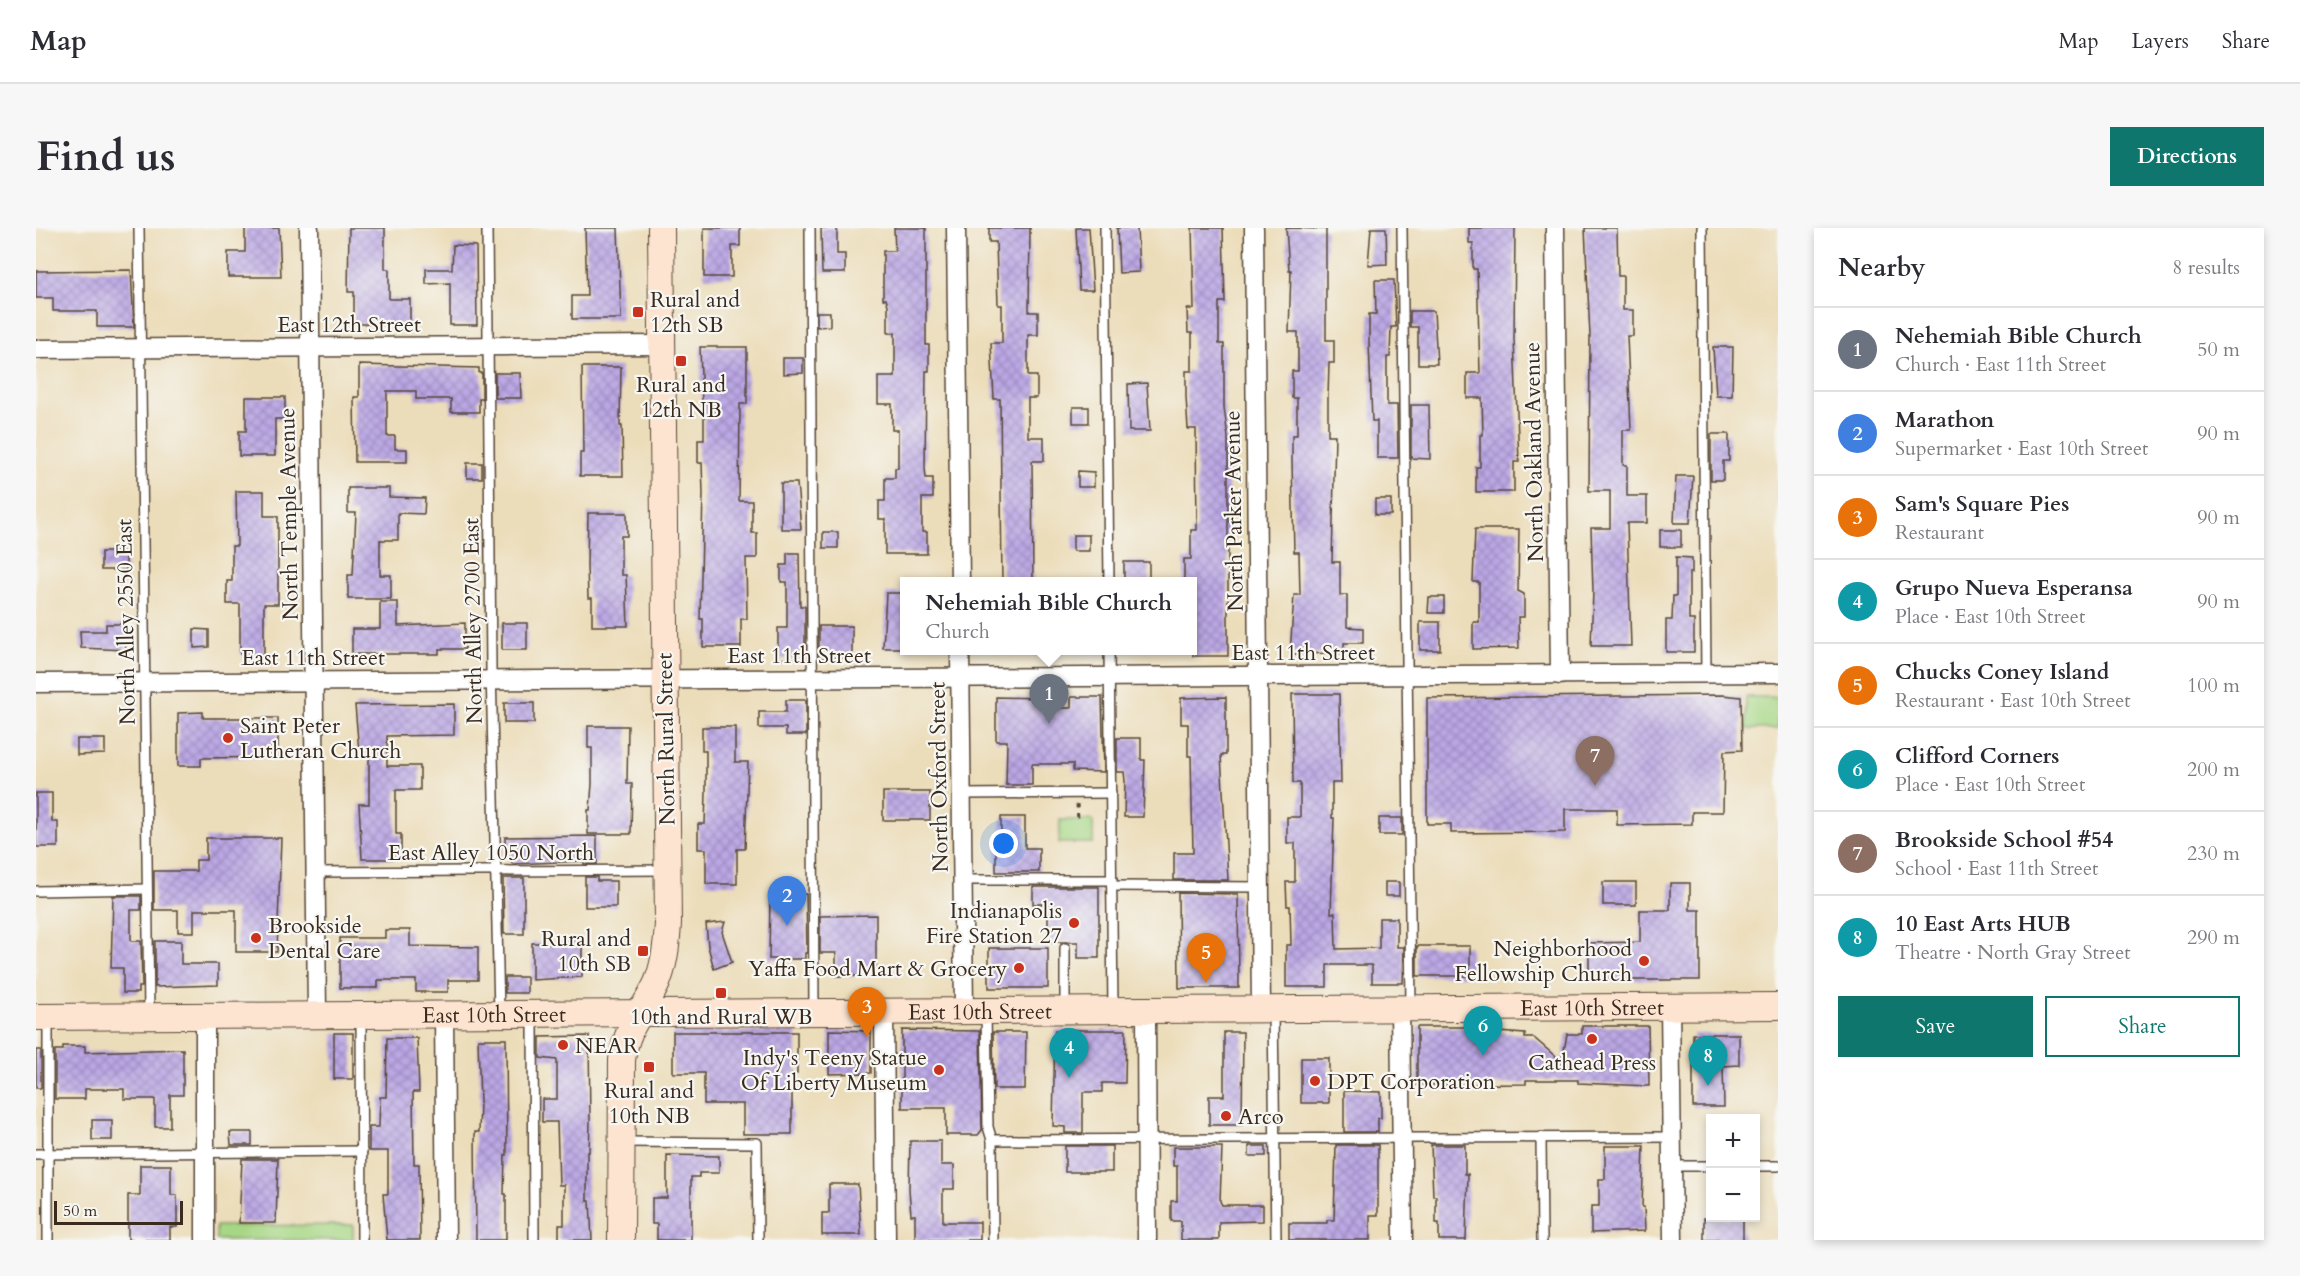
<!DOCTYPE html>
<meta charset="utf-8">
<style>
:root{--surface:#fff;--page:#f7f7f7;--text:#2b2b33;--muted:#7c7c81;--line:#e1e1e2;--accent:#0f766e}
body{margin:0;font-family:Cardo,serif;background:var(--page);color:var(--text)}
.controls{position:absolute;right:18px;bottom:18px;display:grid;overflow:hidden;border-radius:0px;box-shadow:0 3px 9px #0003}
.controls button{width:54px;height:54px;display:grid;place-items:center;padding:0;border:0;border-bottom:2px solid var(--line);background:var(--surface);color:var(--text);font:30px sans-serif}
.scale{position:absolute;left:18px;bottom:15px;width:129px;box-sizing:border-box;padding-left:6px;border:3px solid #3b2a1e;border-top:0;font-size:16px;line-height:21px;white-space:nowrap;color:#3b2a1e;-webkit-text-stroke:4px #f6f6f2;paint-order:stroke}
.you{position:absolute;left:968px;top:616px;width:21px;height:21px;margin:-15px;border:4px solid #fff;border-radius:50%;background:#1a73e8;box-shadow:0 0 0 9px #1a73e833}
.badge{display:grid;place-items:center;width:39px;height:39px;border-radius:50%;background:var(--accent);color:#fff;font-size:20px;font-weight:700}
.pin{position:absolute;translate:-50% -50px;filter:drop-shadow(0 2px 3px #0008)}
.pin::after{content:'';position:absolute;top:32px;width:21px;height:18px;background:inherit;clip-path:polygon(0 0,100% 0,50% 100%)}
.popup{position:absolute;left:864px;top:349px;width:297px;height:78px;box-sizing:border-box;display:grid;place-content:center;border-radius:0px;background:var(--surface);filter:drop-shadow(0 2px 4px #0005);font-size:20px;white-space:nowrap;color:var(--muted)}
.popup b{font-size:22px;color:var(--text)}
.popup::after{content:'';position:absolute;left:50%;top:100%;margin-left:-12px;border:12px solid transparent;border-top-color:var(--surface)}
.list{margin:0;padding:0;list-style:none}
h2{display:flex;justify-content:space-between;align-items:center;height:78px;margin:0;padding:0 24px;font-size:26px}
h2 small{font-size:20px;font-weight:400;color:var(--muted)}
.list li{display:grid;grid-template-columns:39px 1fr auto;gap:18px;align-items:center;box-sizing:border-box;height:84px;padding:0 24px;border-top:2px solid var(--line)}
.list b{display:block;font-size:22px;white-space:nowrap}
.list p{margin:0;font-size:20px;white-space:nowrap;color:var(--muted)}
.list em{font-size:20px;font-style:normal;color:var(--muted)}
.actions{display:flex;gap:12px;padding:18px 24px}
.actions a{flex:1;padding:14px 0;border:2px solid var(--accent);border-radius:0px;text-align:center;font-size:21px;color:var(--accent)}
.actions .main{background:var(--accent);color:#fff}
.map{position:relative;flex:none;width:1742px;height:1012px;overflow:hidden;border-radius:0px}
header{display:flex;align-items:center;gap:36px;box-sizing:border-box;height:84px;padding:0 30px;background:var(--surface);border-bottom:2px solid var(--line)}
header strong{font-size:28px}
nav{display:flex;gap:33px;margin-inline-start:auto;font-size:21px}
.intro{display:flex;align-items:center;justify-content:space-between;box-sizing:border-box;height:144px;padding:0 36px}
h1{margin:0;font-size:42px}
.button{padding:15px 27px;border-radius:0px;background:var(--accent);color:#fff;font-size:21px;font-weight:700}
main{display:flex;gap:36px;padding:0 36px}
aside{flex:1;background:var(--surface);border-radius:0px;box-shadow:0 3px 9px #0003}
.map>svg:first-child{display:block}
</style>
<header>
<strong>Map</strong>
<nav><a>Map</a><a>Layers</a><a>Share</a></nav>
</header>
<div class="intro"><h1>Find us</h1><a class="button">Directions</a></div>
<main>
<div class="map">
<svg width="1742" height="1012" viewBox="0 0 1742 1012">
<defs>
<pattern id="building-cross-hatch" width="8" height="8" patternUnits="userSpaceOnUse" patternTransform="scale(1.5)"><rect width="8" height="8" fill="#bba7e5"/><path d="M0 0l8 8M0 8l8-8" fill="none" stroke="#9988b9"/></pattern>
</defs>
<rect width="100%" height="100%" fill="#f6f6f2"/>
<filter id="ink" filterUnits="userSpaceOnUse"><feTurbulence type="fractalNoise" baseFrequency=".0167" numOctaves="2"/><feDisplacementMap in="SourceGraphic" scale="12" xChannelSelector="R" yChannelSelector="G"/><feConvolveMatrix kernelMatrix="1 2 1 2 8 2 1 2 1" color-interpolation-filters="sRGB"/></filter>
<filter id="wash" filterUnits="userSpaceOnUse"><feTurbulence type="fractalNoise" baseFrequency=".008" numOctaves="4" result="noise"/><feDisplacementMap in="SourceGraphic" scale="24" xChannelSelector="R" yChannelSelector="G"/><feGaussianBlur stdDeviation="1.35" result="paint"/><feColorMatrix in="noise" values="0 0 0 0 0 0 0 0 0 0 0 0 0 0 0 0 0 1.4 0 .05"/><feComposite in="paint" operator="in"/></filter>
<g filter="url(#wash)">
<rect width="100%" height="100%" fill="#ecddba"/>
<g fill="#a7d785" stroke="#718052" stroke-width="1.5">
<rect x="1710" y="469" width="32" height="32"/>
<path d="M1024,592H1057V615H1023Z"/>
<path d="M317,997V1012H180V998Z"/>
</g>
<g id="blocks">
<g fill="url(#building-cross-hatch)">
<path d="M209,0H243L245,49H192V24H209Z"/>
<path d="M313,0H349V41H353V71H374V96H318V64H312Z"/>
<path d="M549,0H582L585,91H536V68H551Z"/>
<path d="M668,0H704V18H696V49H668Z"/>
<path d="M785,0H801V26H809V45H786Z"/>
<path d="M858,0H890V117H893V143H890L889,240L890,250H897V270H886V304H891V326H849V291H843V273H849V250H859V240H862V202H856V176H842V149H859V105H852V77L850,71H847V23H859Z"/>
<path d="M953,0H994L993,84H1002V107H992V148H1001V170H992V209H1008V233H996L997,354H966L964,171H958L955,115H966V77H962L960,14H953Z"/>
<path d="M1040,0H1053L1057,62H1043Z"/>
<path d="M1081,0H1101L1103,44L1083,45Z"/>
<path d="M1156,0H1187L1189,74H1183V116H1188V179L1192,210V428H1157V354H1148V331H1155V302H1161L1160,201H1152L1150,169V143H1156V105H1152L1151,81H1158Z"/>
<path d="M1250,0L1290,1V112H1298V135H1293L1292,170V207H1299L1296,334H1304V367H1311V399L1327,400V415H1308V425L1254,426L1258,367H1264L1263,324H1258L1256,234V207H1261V170H1256V143H1262V104H1253L1255,42H1253Z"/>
<path d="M1335,0H1350L1351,36L1332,37Z"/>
<path d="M1433,0H1479L1478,111L1483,234H1478V264H1440V239H1444V207H1447L1446,170H1431V145H1444L1441,41H1437V15H1433Z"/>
<path d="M1549,0H1581L1582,48H1587V82H1597V108H1591L1595,202H1587V237H1591V268H1611V295H1591L1595,418H1555L1557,363L1555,300H1574V263H1553L1554,108Z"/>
<path d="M417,17L440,18L441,97H414V55L390,56V41H416Z"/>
<path d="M95,42L98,99H61V83H17V70H0V43Z"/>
<path d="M1339,52H1358L1360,99H1355L1354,129H1351V177H1361L1362,230H1341V193H1336L1333,114V86H1340Z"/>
<path d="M1374,83H1398L1401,136H1382V99H1374Z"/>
<path d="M781,84H794V98L781,99Z"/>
<path d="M664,119H711V176H704L703,273H716V305H721V330H710L711,391H705V419H667V391H664L667,265L666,235H662V212H668V176H666Z"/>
<path d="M1677,119H1697L1696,168H1680Z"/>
<path d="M747,130H767V145L747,146Z"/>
<path d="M323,137L443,140V145H446V171H443V184H415V171H380V163H351V208H359V221H371V234H319L318,169H323Z"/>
<path d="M546,139H585L584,198H586L587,248H544V225H547Z"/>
<path d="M459,145H484L485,170H459Z"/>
<path d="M1111,155L1114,203H1093L1092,156Z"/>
<path d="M210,169H249V191H239V228H203V203H210Z"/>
<path d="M1375,177H1393L1394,231L1375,230Z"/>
<rect x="1037" y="179" width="16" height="16"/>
<path d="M1675,206H1693V233H1687V252H1675Z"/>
<rect x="431" y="235" width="15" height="15"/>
<path d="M1042,243L1058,244V259H1042Z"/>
<path d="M1640,248H1657L1654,295H1638Z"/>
<path d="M745,255H761L765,301H745Z"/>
<path d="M312,260H353V269L389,270L388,286L362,285V312H344V347H355V371H312V347H317L320,285H312Z"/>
<path d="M200,263H228V288H242V376H228V426H204V376H191V353H196V318H201Z"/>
<rect x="1339" y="271" width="16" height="16"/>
<path d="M552,285H591V308H585V347H590L592,398H556V370H552L551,337Z"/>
<path d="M1439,301H1483L1482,363L1488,366V389H1482L1483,420L1437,421V394H1443V354H1437Z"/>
<rect x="1624" y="302" width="21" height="17"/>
<rect x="787" y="304" width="15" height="16"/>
<rect x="1037" y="307" width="16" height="16"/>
<rect x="65" y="324" width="25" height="18"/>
<path d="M751,325H763L764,378H769V431H742V400H751V354H745V337H751Z"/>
<path d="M1640,329L1656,330V345H1653V392H1658V424H1630V392H1636L1637,368H1640Z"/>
<rect x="1088" y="334" width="25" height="20"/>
<path d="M850,365H869V420H847Z"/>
<path d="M1393,369H1408V385H1392Z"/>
<path d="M344,374H362V398L429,395V421H403V426H316V401H344Z"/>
<rect x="1384" y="394" width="20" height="28"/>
<rect x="466" y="395" width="25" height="27"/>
<path d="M70,396H89L90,422L45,420L44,403H70Z"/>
<rect x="783" y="398" width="33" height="32"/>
<path d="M158,401L173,402V419L158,420Z"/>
<path d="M1256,466H1303L1305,555H1296V590H1298L1295,685H1299L1300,721L1343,720V690H1361V719H1368L1367,755H1336V737H1291V759H1250V717H1255L1254,678H1251L1250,654H1259V615H1251V589H1264V555H1257Z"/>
<path d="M1687,467L1705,469L1706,522L1688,523L1687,584H1656V596L1581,597V581H1529V604L1415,605V596H1391V470Z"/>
<path d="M960,469L1004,470V480H1035V469H1066L1068,544L1037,543V536H996V557H970L971,513H960Z"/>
<path d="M1190,469V527H1185L1192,652H1138V625H1157L1155,528H1152V496H1145V470Z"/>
<path d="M750,472H770V507H750V500H723V484H750Z"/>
<rect x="468" y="475" width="30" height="20"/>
<path d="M418,476V507L351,508V538H384V562H360V606H365V631H326L323,576H333V524H323L319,477Z"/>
<path d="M167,484V490H242V529L165,530V538H142V485Z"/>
<path d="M552,498H592L591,556H596L595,606H552V582H554L556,556V520H552Z"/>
<path d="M666,499H699V534H712L709,621H701V656H670V621H662V596H669L670,565V523H666Z"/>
<path d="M1081,510H1105V532H1109L1107,589H1088L1089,553L1088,544H1081Z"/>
<path d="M41,511H69V526L41,527Z"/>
<rect x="847" y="564" width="47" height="28"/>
<path d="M0,565H16V594H22V619H0Z"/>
<path d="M965,589H989V620H1003V644H960V620H965Z"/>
<rect x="1343" y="590" width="23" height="17"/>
<path d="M561,608V636H548V633L477,636L469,626V609Z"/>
<path d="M170,610H245L241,724H200V682H158V704H142V682H118V643H160V632H170Z"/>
<path d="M549,649H561V653H580V679H549Z"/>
<path d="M467,650H488V706H468Z"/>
<rect x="1349" y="654" width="14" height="14"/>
<rect x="1567" y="654" width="33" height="23"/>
<path d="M1634,655H1654V682H1664V752H1553V715L1604,714V682H1634Z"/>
<path d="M997,659H1063V730H1042V714H1012V676H997Z"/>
<path d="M1142,665L1202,666L1203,760H1143Z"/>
<path d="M734,666H770L771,725H769V731H733Z"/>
<path d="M77,668H105V682H95V713H105L106,759H102V765H87V740H75Z"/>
<path d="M840,687V748H800V725H784V688Z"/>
<path d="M689,694L686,704L696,734L678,741L672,718L670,696Z"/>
<path d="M349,702H374V718L442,719V752H412V764H380V752H342V760H304V710H349Z"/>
<path d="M524,712H546V749L496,752V715H524Z"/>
<path d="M119,713H145V736H182V757L119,759Z"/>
<rect x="1381" y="718" width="53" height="30"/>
<rect x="953" y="720" width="59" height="40"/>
<rect x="469" y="749" width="22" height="16"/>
<path d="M1546,798H1612L1613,858L1542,855V852H1490V856L1381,857V799H1448V803L1489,806V810H1498L1526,834L1531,806H1546Z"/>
<path d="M793,802L835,803V845L793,846Z"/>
<path d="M866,802L944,803L946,902L942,907H910V880H866Z"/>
<path d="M1019,802H1090L1089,855H1066V864H1047V905H1029V899L1017,898Z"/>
<path d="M637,804H761V846H756V906H707V876H668V845H637Z"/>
<path d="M957,804H990L989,861H958Z"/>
<path d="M1188,804H1207L1206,897H1173V868H1188Z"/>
<rect x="298" y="805" width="19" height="46"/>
<path d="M1657,806H1703V837L1687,838L1688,879H1657Z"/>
<path d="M553,808L554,894L553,924H551V973H554L556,1012H523V997H528V957H523L521,894H506V871H521V832L504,830V809Z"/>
<path d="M351,810H381L383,864H377L378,936H383L384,1012H351L347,966H352V923H333V899H343L344,869H350Z"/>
<path d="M442,811H470L471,927H469L468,966H470V1012H440L439,904H443L444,874Z"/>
<path d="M27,818H49V824L147,821V867H134V899H119V871H88V861H49V871H19V822H27Z"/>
<rect x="0" y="822" width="5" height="38"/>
<rect x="1265" y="830" width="28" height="45"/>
<path d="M1308,863L1345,864V890H1342V904H1308Z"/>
<rect x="56" y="892" width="20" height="20"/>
<path d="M194,904H216V917H195Z"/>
<path d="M874,913H905V937H918V961H907V994H944V1012H879V987H875L873,961Z"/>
<path d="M1300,917H1342V987H1334V1012H1253V995H1291V992H1298Z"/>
<path d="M1395,917H1429V946H1432L1430,1012H1403V995H1400V968H1397Z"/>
<rect x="1029" y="918" width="47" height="26"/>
<rect x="1213" y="918" width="17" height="10"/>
<path d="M1569,918H1608L1606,979H1608L1609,1003L1555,1005V978H1563V951H1569Z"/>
<path d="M1137,919H1186L1184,973L1186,977H1227V993L1183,994V1012H1145V993H1135V973H1141V938H1137Z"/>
<path d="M631,927L683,928V945H663V949H655V1012H621V996H616V970H631Z"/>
<path d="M206,931H242L240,995H203Z"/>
<path d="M104,937H135V967H141V999H134V1012H92V967H104Z"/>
<path d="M793,956H822L825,1007H786V985H793Z"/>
<rect x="1668" y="990" width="39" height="22"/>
</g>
</g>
</g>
<g filter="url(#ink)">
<use href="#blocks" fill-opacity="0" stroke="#564535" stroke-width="1.5"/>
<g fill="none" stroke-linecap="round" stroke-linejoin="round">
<defs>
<g id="lane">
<path d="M103,0L113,786"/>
<path d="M451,0L455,440L463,784"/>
<path d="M774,0L778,784"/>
<path d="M1069,0L1073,354"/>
<path d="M1366,0L1375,778"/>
<path d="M1666,0L1670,446"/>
<path d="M1073,422L1077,780"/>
<path d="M926,566L1075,565"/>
<path d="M279,644L631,642"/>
<path d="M927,652H1076"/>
<path d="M1076,658L1224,659"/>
<path d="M0,663L111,661"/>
<path d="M1029,720V781"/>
<path d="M1237,783L1240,1012"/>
<path d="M950,785L952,899L956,912"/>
<path d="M497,788L498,1012"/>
<path d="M325,789L326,1012"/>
<path d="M12,791V1012"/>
<path d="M1505,909L1506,1012"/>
<path d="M587,914L721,915L722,1012"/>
<path d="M0,926L326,923"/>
<path d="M1636,938H1674"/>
<path d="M1720,938H1742"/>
<path d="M957,1012L956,912L1636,909"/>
</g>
<g id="street">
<path d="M273,0L281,787"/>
<path d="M920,0L924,354"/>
<path d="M1218,0L1225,781"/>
<path d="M1519,0L1524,447"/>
<path d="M0,121L626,117"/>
<path d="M924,422L928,783"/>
<path d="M0,455L1742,445"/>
<path d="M1634,778L1637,1012"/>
<path d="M1364,780L1367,1012"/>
<path d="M1110,782L1111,1012"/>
<path d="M848,783L850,1012"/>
<path d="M408,786L410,1012"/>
<path d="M169,787V1012"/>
</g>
<g id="secondary">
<path id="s1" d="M0,789L1742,778"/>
<path d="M585,1012L586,832C591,796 607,785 621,755C629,736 631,715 632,695L625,0"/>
</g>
</defs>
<use href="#lane" stroke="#564535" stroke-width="12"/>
<use href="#street" stroke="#564535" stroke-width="21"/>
<use href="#secondary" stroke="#564535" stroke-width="28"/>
<path stroke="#564535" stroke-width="3" stroke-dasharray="4.5 4.5" stroke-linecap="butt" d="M1041,576L1042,592"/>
<use href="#lane" stroke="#fff" stroke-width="9"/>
<use href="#street" stroke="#fff" stroke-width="18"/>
<use href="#secondary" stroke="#fde4d1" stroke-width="26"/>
</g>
</g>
<g fill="#c8321e" stroke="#f6f6f2" stroke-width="2">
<rect x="596" y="78" width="12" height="12" rx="3"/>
<rect x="639" y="127" width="12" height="12" rx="3"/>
<circle cx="192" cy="510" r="6"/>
<circle cx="1038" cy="695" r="6"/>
<circle cx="220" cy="710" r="6"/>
<rect x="601" y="717" width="12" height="12" rx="3"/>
<circle cx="1608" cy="733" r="6"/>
<circle cx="983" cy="740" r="6"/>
<rect x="679" y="759" width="12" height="12" rx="3"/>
<circle cx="1556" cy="811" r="6"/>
<circle cx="527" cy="817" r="6"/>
<rect x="607" y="833" width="12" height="12" rx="3"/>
<circle cx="903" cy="842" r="6"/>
<circle cx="1279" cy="853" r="6"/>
<circle cx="1190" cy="888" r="6"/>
</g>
<g text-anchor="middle" stroke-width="4.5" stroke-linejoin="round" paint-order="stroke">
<g font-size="22" fill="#3b2a1e" stroke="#f6f6f2" text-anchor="start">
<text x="614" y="79">Rural and<tspan x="614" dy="25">12th SB</tspan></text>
<text x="645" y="164" text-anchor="middle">Rural and<tspan x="645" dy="25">12th NB</tspan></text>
<text x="204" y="505">Saint Peter<tspan x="204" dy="25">Lutheran Church</tspan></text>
<text x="1026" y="690" text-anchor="end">Indianapolis<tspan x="1026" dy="25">Fire Station 27</tspan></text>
<text x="232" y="705">Brookside<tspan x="232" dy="25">Dental Care</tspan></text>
<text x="595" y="718" text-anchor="end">Rural and<tspan x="595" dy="25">10th SB</tspan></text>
<text x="1596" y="728" text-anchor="end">Neighborhood<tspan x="1596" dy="25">Fellowship Church</tspan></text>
<text x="971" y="748" text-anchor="end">Yaffa Food Mart &amp; Grocery</text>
<text x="685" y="796" text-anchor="middle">10th and Rural WB</text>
<text x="539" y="825">NEAR</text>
<text x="891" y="837" text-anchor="end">Indy's Teeny Statue<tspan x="891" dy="25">Of Liberty Museum</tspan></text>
<text x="1556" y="842" text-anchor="middle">Cathead Press</text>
<text x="1291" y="861">DPT Corporation</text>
<text x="613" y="870" text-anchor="middle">Rural and<tspan x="613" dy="25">10th NB</tspan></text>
<text x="1202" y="896">Arco</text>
</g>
<g font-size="22" fill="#3b2a1e" stroke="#f6f6f2">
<text x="313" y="104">East 12th Street</text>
<text transform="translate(1497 224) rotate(-91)" y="8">North Oakland Avenue</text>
<text transform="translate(1197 283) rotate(-91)" y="8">North Parker Avenue</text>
<text transform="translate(252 286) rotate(-91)" y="8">North Temple Avenue</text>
<text transform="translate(436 393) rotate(-91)" y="8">North Alley 2700 East</text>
<text transform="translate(89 394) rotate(-91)" y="8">North Alley 2550 East</text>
<text x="1267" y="432">East 11th Street</text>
<text x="763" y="435">East 11th Street</text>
<text x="277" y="437">East 11th Street</text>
<text transform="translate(629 511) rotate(-91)" y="8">North Rural Street</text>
<text transform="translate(902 549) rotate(-91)" y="8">North Oxford Street</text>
<text x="455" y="632">East Alley 1050 North</text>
<text dy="8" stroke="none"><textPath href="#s1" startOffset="1556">East 10th Street</textPath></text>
<text dy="8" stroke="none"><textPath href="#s1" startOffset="944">East 10th Street</textPath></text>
<text dy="8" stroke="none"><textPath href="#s1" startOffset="458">East 10th Street</textPath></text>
</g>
</g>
</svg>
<div class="controls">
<button>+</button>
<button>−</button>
</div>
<div class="scale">50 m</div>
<div class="you"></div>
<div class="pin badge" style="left:1013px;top:496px;background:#6b7280">1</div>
<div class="popup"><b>Nehemiah Bible Church</b>Church</div>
<div class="pin badge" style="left:751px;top:698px;background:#3f7fe0">2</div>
<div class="pin badge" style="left:831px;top:809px;background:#e8710a">3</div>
<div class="pin badge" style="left:1033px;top:850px;background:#0f9aa8">4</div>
<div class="pin badge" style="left:1170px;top:755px;background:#e8710a">5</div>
<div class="pin badge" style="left:1447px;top:828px;background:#0f9aa8">6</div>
<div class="pin badge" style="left:1559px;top:558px;background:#8d6e63">7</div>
<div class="pin badge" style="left:1672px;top:858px;background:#0f9aa8">8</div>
</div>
<aside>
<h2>Nearby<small>8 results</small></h2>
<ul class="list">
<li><span class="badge" style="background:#6b7280">1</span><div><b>Nehemiah Bible Church</b><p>Church · East 11th Street</p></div><em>50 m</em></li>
<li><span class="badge" style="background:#3f7fe0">2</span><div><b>Marathon</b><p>Supermarket · East 10th Street</p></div><em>90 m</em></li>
<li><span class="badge" style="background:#e8710a">3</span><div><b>Sam's Square Pies</b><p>Restaurant</p></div><em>90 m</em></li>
<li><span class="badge" style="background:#0f9aa8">4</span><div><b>Grupo Nueva Esperansa</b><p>Place · East 10th Street</p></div><em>90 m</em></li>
<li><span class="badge" style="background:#e8710a">5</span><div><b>Chucks Coney Island</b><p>Restaurant · East 10th Street</p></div><em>100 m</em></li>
<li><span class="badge" style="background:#0f9aa8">6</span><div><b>Clifford Corners</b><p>Place · East 10th Street</p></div><em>200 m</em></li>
<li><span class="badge" style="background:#8d6e63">7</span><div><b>Brookside School #54</b><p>School · East 11th Street</p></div><em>230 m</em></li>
<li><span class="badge" style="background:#0f9aa8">8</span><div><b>10 East Arts HUB</b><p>Theatre · North Gray Street</p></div><em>290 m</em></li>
</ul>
<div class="actions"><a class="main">Save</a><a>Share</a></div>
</aside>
</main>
